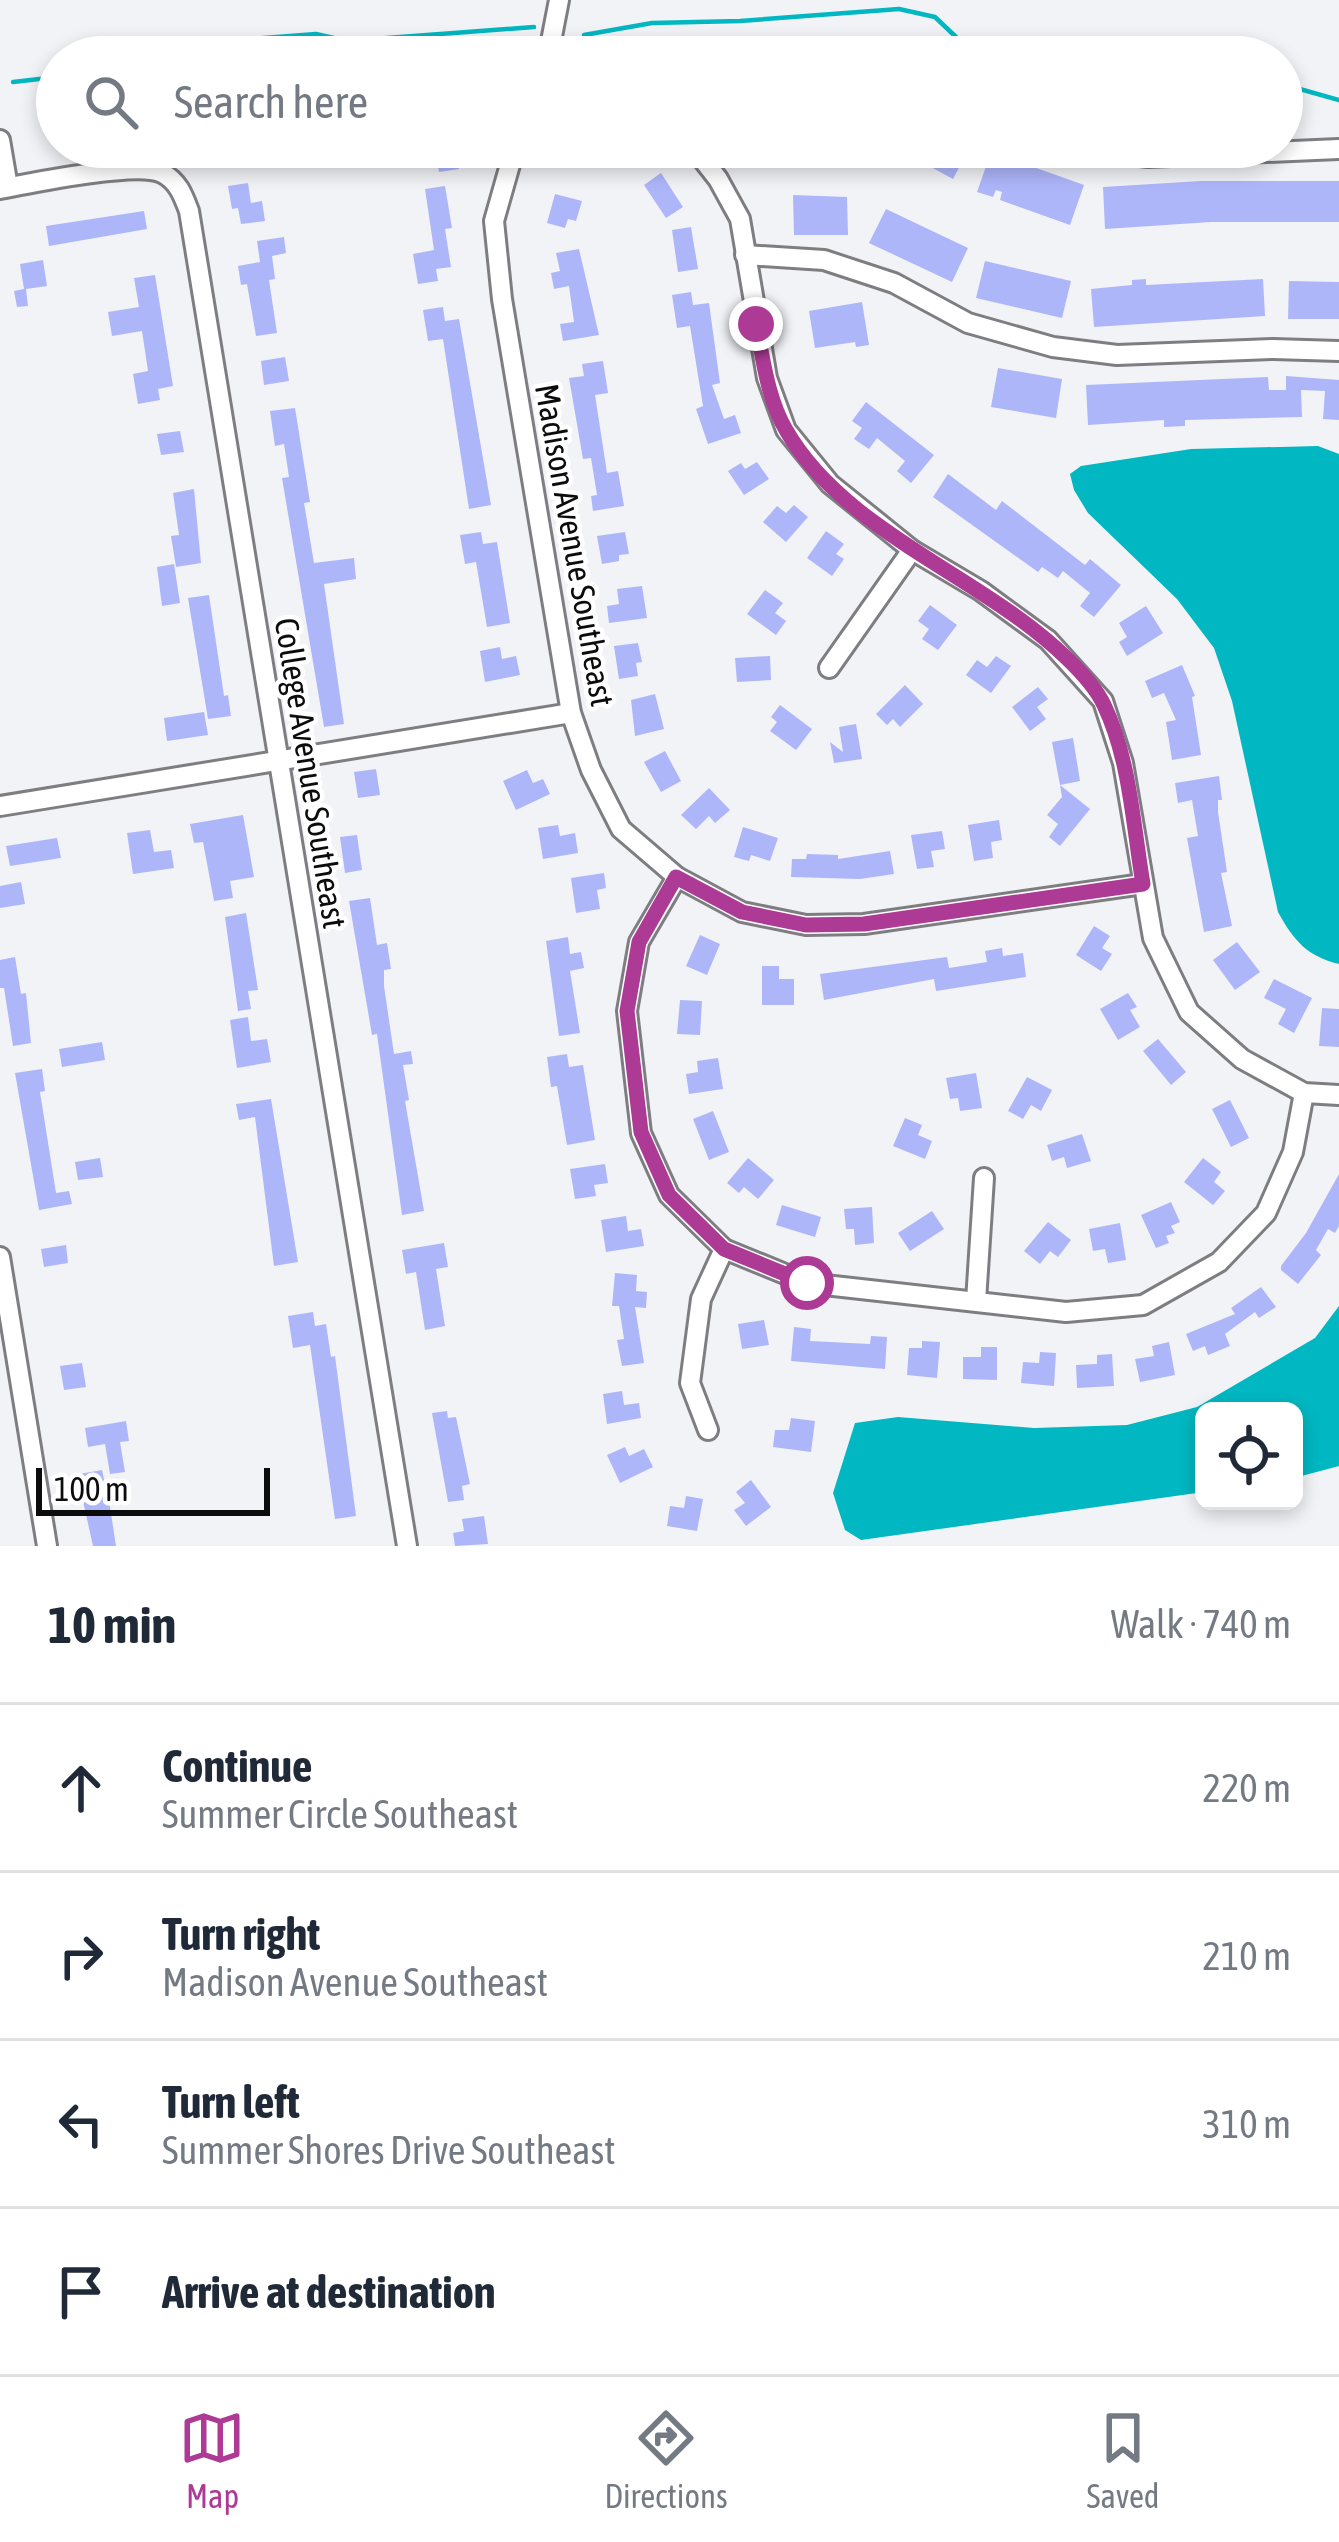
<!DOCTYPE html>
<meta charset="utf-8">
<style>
:root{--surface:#fff;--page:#f6f6f7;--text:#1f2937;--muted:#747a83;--line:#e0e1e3;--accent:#ad3b96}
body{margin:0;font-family:"Asap Condensed",sans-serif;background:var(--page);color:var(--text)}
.controls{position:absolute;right:36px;bottom:36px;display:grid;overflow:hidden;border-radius:18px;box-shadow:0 6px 18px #0003}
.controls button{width:108px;height:108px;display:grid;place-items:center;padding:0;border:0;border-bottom:3px solid var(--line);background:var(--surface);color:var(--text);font:60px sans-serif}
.scale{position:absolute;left:36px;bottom:30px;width:234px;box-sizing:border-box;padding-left:12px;border:6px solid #0c0c0d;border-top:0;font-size:33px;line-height:42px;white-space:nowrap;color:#0c0c0d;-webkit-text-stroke:9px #fff;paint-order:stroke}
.stop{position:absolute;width:36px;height:36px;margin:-27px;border:9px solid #ad3b96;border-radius:50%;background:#fff}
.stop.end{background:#ad3b96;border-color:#fff;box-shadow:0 3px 12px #0008}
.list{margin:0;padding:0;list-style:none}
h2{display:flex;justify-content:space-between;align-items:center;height:156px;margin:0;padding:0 48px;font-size:51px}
h2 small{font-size:39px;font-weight:400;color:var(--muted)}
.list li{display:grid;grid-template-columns:78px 1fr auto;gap:36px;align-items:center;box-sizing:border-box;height:168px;padding:0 48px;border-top:3px solid var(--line)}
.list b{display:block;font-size:45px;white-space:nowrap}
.list p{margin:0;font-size:39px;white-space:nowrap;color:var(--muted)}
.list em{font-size:39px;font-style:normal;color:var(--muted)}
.icon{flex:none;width:66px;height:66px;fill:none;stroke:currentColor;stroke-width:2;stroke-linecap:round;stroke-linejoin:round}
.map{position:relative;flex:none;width:1339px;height:1546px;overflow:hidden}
.search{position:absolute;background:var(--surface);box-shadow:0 6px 18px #0003;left:36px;right:36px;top:36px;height:132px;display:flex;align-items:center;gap:30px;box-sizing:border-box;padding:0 42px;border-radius:66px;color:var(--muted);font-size:45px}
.sheet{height:828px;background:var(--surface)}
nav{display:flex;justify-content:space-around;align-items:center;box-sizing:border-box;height:168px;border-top:3px solid var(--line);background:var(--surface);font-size:33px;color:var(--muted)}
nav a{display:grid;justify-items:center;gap:6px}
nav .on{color:var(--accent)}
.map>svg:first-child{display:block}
</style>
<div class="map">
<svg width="1339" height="1546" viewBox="0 0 1339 1546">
<rect width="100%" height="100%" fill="#f2f3f7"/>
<g fill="#01b7c1">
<path d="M1318,446L1339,454V964C1307,956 1294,941 1278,912L1232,701L1214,648L1177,599L1088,513L1074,490L1070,474L1081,466L1191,449Z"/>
<path d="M1339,1306V1466L1294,1478V1411H1204V1492L861,1540L845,1530L833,1493L855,1423L898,1417L1034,1428L1127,1425L1197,1407L1315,1338Z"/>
</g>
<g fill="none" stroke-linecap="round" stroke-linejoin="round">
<g stroke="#01b7c1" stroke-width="4.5">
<path d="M584,35L652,23L740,21L899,9L935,17L977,57"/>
<path d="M111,57L122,49L316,34L347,41L534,27"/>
<path d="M13,82L57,77"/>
<path d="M1282,84L1339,100"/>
</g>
</g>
<g fill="#aeb6fa">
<path d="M435,147H455L459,169L439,172Z"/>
<path d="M894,147H970L953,179Z"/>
<path d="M991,152L1084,185L1070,225L1000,200L1002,192L996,190L993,197L977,192Z"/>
<path d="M661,173L683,207L666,218L644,185Z"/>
<path d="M1201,181H1339V222H1211L1105,229L1103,187Z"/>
<path d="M248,183L251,203L262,201L265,221L241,224L238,208L232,209L228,186Z"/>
<path d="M445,186L452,228L445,229L451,267L436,269L438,281L418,284L413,254L434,250L425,189Z"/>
<path d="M555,194L582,201L576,221L568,219L565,228L547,223Z"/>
<path d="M793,195L847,197L848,235H794Z"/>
<path d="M886,209L968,248L952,282L869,243Z"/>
<path d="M144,211L147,229L49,246L46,226Z"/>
<path d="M691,227L698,269L678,272L672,230Z"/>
<path d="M284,237L286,253L272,256L275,279L269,280L277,333L256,336L247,284L241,285L238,266L260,262L257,241Z"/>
<path d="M579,249L599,335L563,341L560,324L574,322L569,286L554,289L551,273L560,271L556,253Z"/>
<path d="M43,260L47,286L26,289L28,306L17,307L14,291L24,289L20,264Z"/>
<path d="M985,261L1071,281L1062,318L976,298Z"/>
<path d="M155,275L173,386L158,389L160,400L138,404L133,374L148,371L142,331L112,336L108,312L139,307L134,278Z"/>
<path d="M1146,279V285L1263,279L1265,316L1094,327L1091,289L1132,285V280Z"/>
<path d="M1289,281L1339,282V319H1288Z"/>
<path d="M691,292L693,305L709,303L720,383L712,385L724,419L735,415L741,433L708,444L696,409L703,406L690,326L677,328L672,295Z"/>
<path d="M862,302L869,345L856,347L855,342L815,348L809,311Z"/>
<path d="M443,307L445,321L459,319L491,505L469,509L443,339L428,341L423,310Z"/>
<path d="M285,357L289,381L264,385L261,361Z"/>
<path d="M603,361L608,393L595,395L607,473L618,471L624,506L593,511L591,496L597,495L591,458L583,459L569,378L584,376L582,364Z"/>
<path d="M998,368L1062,379L1056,418L991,407Z"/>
<path d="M1286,376L1339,380V420L1323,419L1325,391L1301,390L1302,417L1185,420V426L1164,427V420L1088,425L1086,385L1268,377L1269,390H1286Z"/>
<path d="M866,402L934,455L911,483L897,471L905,461L877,438L869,449L854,439L862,428L852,421Z"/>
<path d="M295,408L310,502L304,503L314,563L354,558L356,579L324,584L344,724L324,727L282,478L289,477L284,444L275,446L270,411Z"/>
<path d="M180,431L184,452L161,455L157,434Z"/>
<path d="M757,462L769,479L744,495L728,471L741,463L745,469Z"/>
<path d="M948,474L996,510L1002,501L1085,565L1090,559L1121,585L1094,617L1080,606L1090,593L1063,571L1058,578L1042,567L1038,572L933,497Z"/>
<path d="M194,489L201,563L176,567L171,536L179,535L173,493Z"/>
<path d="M794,505L808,517L786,542L763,522L777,506L786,513Z"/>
<path d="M826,531L844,544L836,554L844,559L832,576L807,558Z"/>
<path d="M481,532L483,544L497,542L510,623L487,627L476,562L465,564L460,535Z"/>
<path d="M625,532L629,554L619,555V561L602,564L597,536Z"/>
<path d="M174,564L180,603L162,606L157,567Z"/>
<path d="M642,586L647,618L609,623L607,606L619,604L617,589Z"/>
<path d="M765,590L783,603L775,613L786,621L776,635L747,614Z"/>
<path d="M209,595L224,696L228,695L231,716L208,719L188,598Z"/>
<path d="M930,605L957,625L938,650L922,639L929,629L918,621Z"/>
<path d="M1146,606L1163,633L1127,656L1119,642L1127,637L1119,623Z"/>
<path d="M638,643L642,662L636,663L638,676L619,679L614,646Z"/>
<path d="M500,647L502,659L516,656L520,675L485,682L480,651Z"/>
<path d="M770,656L771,680L737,682L735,658Z"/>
<path d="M996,656L1011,666L991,693L966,675L977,660L987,667Z"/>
<path d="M1182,665L1195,696L1192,697L1201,755L1172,760L1166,722L1176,720L1164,693L1152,698L1145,681Z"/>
<path d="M905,685L923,704L900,727L893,719L887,725L876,714Z"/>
<path d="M1038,687L1048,699L1037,707L1046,719L1030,731L1012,707Z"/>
<path d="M655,694L664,729L635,736L631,700Z"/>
<path d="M780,705L812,729L796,750L770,731L777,722L771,717Z"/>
<path d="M204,712L208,735L167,741L164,718Z"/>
<path d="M856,724L862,759L834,763L830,742L843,752L839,727Z"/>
<path d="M1073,738L1080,781L1060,785L1052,742Z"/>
<path d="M665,751L681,781L661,792L644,762Z"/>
<path d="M376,769L380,795L358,798L354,772Z"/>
<path d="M527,770L533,783L543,779L550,794L516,810L503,781Z"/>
<path d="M1219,776L1222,800H1218V812L1227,872L1221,873L1232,926L1204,932L1187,838L1198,836L1192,800L1178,803L1175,783Z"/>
<path d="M1060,785L1090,809L1060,846L1049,837L1058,824L1047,815L1062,797Z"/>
<path d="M709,788L730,810L715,823L709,816L696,829L681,815Z"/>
<path d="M243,815L254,877L230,881L233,898L214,901L203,842L194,843L190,824Z"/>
<path d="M999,820L1002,840L991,842L993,858L974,861L968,825Z"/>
<path d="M558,825L560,836L575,833L578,853L543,859L538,828Z"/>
<path d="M743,827L778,838L770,861L751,855L749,861L734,857Z"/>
<path d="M150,830L154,852L171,850L174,868L133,874L127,833Z"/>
<path d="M942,831L945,849L931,851L934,867L917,869L911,835Z"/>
<path d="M357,835L362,870L345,873L340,837Z"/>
<path d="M57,838L61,858L10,866L6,846Z"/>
<path d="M890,851L894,874L860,879L791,877L792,859H806L807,854L838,855V859Z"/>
<path d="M604,873L606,888L597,890L600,909L576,913L571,878Z"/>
<path d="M21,882L25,904L0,908V886Z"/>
<path d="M370,898L377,945L387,943L391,969L384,970V986L394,1054L411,1051L413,1064L403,1065L409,1100L405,1101L424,1211L402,1215L377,1034L372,1035L349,901Z"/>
<path d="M246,913L258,990L248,991L251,1009L238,1011L225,917Z"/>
<path d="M1094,926L1110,936L1102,948L1112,954L1101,971L1076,955Z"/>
<path d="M700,935L720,944L707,975L686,966Z"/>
<path d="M568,937L570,954L581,952L584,968L570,971L580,1033L559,1036L546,941Z"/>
<path d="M1237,942L1260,972L1235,990L1213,960Z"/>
<path d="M1002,948L1003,956L1023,953L1026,977L936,991L934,979L824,1000L820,974L947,957L949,968L987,962L985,951Z"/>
<path d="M15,957L21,994L26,993L31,1043L13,1046L4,988H0V960Z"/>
<path d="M762,966H779V979H794V1005H762Z"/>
<path d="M1274,979L1312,998L1294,1033L1278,1024L1286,1009L1264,998Z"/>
<path d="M1128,993L1137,1007L1130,1010L1140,1027L1118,1040L1100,1009Z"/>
<path d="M680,1000L702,1001L700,1035L677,1034Z"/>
<path d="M1322,1008L1339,1009V1047L1319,1046Z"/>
<path d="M248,1017L251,1041L267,1039L271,1062L237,1068L230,1020Z"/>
<path d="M1158,1039L1186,1072L1171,1085L1143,1051Z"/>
<path d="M102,1042L105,1060L62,1067L59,1049Z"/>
<path d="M567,1054L569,1067L583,1065L595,1140L567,1145L557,1086L551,1087L547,1057Z"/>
<path d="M718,1058L723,1089L689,1094L686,1074L698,1072L697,1061Z"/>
<path d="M42,1069L45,1091L40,1092L56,1193L69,1191L72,1204L39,1210L15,1073Z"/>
<path d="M976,1073L982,1108L960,1111L958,1098L950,1099L946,1078Z"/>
<path d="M1027,1077L1052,1090L1041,1111L1031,1105L1023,1119L1008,1111Z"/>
<path d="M271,1099L298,1262L274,1266L255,1117L239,1120L236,1104Z"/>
<path d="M1230,1100L1249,1138L1231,1147L1212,1109Z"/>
<path d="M713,1111L729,1152L709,1160L693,1119Z"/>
<path d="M905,1118L922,1125L918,1135L932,1141L925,1159L893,1146Z"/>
<path d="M1082,1134L1091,1161L1067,1168L1064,1157L1052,1161L1047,1145Z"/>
<path d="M100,1158L103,1177L78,1180L75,1162Z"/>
<path d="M748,1158L774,1180L758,1199L744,1187L739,1193L727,1183Z"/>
<path d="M1203,1158L1221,1172L1214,1182L1225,1191L1213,1205L1184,1182Z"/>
<path d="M605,1164L608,1183L594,1185L596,1196L575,1199L570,1169Z"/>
<path d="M1339,1174V1226L1335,1233L1328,1229L1316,1250L1321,1255L1298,1284L1281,1270V1266L1306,1233Z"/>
<path d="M1171,1202L1180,1222L1171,1226L1175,1233L1166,1236L1169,1243L1156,1248L1141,1215Z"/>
<path d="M782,1205L821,1217L815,1237L776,1225Z"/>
<path d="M872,1207L874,1243L855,1245L854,1229H846L844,1209Z"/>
<path d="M932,1211L944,1229L910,1251L898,1233Z"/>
<path d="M626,1216L628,1231L641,1229L644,1246L606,1252L601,1220Z"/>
<path d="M1048,1222L1071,1240L1058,1257L1050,1251L1040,1264L1024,1251Z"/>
<path d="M1120,1223L1126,1260L1108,1263L1105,1249L1093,1251L1089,1229Z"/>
<path d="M444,1243L448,1267L436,1269L445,1326L425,1330L416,1272L406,1274L402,1250Z"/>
<path d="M66,1245L68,1263L44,1267L41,1249Z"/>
<path d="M615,1273L637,1275L636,1291L647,1292L646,1308L635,1307L644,1363L622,1366L617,1340L624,1339L619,1306H612Z"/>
<path d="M1261,1287L1276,1307L1259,1318L1255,1312L1225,1334L1230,1346L1208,1355L1205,1346L1193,1351L1186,1334L1235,1314L1231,1308Z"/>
<path d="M313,1312L315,1326L326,1324L331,1357L335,1356L356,1516L335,1519L310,1345L293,1348L288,1316Z"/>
<path d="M764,1320L769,1345L742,1349L738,1324Z"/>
<path d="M794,1327L811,1329L810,1341L870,1344L871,1336L887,1337L885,1369L791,1361Z"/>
<path d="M922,1341L940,1342L937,1378L907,1375L909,1348H922Z"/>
<path d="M1169,1342L1175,1375L1140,1382L1135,1359L1154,1356L1152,1346Z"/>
<path d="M981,1347H997V1380L963,1379V1357H981Z"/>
<path d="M1040,1352L1056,1353L1054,1386L1021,1383L1023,1362L1039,1363Z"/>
<path d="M1112,1354L1114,1386L1077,1388L1076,1365L1097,1364V1355Z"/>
<path d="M82,1363L86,1387L64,1390L60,1366Z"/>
<path d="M622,1391L624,1405L639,1403L641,1418L607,1424L603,1394Z"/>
<path d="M447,1411L448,1418L456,1417L470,1484L462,1486L464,1500L448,1502L432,1413Z"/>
<path d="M791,1418L815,1421L811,1452L773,1447L775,1430H789Z"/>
<path d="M126,1421L129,1441L120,1442L125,1472L110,1474L105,1444L88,1447L85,1428Z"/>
<path d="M625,1447L629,1456L644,1449L653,1467L620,1483L607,1455Z"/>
<path d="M102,1470L110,1507L116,1546H93L83,1501L79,1474Z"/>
<path d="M751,1480L771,1507L746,1526L734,1510L745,1503L736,1492Z"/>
<path d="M686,1496L703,1499L697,1531L667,1526L670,1506L684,1508Z"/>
<path d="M484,1516L488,1544L455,1546L453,1533L464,1531L462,1519Z"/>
</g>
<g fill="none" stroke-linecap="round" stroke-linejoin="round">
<defs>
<g id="minor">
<path d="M548,57L559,0"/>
<path d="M0,140L8,187"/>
<path d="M515,147L494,221L502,299L571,713L591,770L621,829L677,877L742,912L806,925L864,924L1143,884"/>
<path d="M693,147L718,179L740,219L767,378L786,430L830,484L912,550L981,591L1048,640L1103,701L1123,763L1153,938L1189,1012L1242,1059L1304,1093L1339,1095"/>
<path d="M1061,147L1148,157L1339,149"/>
<path d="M0,189C31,183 137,161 162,173C178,181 183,195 189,211L407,1546"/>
<path d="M745,255L824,260L894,283L968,323L1053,347L1117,355L1273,349L1339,351"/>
<path d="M829,668L912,550"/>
<path d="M0,806L571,713"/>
<path d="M677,877L639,942L627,1011L641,1133L669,1195L724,1249L807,1283L1066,1312L1143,1305L1219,1262L1266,1213L1293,1152L1304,1093"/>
<path d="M0,1257L47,1546"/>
<path d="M976,1301L984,1178"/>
<path d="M708,1430L690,1383L701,1299L724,1249"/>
</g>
</defs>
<use href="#minor" stroke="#7e7e82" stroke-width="24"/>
<use href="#minor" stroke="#fff" stroke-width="18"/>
</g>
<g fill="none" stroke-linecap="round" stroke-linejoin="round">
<path stroke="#ad3b96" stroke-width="15" d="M756,324C763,359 768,400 786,430C835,516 944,563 1021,620C1047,639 1090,675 1104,705C1130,759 1133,825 1143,884L864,924L806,925L742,912L676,877L639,942L627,1011L641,1132L669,1195L724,1249L807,1283"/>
</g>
<g text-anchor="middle" stroke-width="9" stroke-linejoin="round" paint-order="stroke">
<g font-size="33" fill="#0c0c0d" stroke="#fff">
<text transform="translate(575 545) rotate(80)" y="12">Madison Avenue Southeast</text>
<text transform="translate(311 773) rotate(81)" y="12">College Avenue Southeast</text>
</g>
</g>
</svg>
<div class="controls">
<button><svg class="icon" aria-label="locate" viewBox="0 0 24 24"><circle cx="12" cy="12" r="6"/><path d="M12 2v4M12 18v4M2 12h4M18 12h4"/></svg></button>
</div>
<div class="scale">100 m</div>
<div class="stop" style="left:807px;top:1283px"></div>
<div class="stop end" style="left:756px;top:324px"></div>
<div class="search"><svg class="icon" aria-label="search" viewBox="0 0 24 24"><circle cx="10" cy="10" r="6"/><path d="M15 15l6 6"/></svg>Search here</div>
</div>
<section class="sheet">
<h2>10 min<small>Walk · 740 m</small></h2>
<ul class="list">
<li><svg class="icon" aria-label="ahead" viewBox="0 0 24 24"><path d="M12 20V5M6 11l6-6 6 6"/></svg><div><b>Continue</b><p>Summer Circle Southeast</p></div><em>220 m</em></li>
<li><svg class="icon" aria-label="right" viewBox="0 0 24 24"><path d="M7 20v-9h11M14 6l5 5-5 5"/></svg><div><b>Turn right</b><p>Madison Avenue Southeast</p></div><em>210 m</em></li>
<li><svg class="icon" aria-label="left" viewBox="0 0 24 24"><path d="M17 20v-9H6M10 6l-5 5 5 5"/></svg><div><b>Turn left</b><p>Summer Shores Drive Southeast</p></div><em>310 m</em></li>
<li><svg class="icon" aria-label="arrive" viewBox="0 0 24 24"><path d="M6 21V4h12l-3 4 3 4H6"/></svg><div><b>Arrive at destination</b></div></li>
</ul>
</section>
<nav>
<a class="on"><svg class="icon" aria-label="map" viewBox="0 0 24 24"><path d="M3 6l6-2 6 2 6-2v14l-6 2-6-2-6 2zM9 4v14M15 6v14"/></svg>Map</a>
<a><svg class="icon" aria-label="directions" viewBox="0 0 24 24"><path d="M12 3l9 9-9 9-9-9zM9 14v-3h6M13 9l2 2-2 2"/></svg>Directions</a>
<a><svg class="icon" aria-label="saved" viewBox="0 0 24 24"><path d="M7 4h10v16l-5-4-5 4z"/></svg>Saved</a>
</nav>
